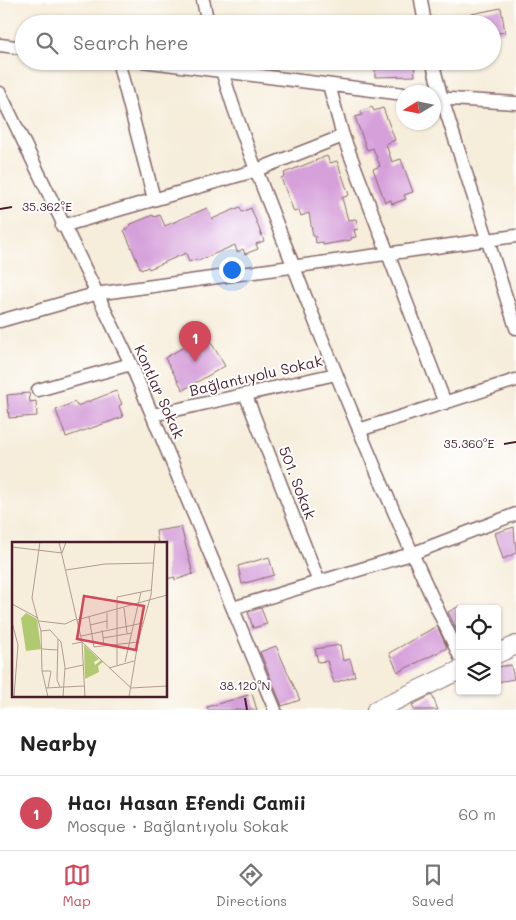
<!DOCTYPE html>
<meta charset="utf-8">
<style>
:root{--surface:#fff;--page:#f6f6f6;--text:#222;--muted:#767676;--line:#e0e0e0;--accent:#d1495b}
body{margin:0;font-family:Mali,sans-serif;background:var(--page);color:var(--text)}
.controls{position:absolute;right:15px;bottom:15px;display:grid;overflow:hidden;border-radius:5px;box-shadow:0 1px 4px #0004}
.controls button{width:45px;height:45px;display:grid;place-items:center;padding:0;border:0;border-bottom:1px solid var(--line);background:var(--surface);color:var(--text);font:25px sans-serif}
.compass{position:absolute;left:396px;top:85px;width:45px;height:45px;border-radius:50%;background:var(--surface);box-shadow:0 1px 4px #0004;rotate:260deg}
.you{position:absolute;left:231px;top:269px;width:18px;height:18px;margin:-12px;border:4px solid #fff;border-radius:50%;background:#1a73e8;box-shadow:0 0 0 8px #1a73e833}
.badge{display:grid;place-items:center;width:32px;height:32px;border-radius:50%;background:var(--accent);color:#fff;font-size:16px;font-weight:700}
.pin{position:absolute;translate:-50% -41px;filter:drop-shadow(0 1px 2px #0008)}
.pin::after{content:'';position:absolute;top:26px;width:18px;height:15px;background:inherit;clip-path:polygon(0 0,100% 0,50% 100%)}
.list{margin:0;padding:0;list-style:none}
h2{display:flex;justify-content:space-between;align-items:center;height:65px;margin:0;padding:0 20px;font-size:21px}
h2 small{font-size:16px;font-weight:400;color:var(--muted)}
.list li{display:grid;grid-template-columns:32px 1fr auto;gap:15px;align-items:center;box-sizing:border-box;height:75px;padding:0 20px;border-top:1px solid var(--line)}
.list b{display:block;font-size:19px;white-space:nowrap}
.list p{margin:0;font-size:16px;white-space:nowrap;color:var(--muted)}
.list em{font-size:16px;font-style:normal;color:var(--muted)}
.icon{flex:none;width:28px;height:28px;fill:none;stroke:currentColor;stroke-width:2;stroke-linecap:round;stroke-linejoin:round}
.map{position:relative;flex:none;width:516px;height:710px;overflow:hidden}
.search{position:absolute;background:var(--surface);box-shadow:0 1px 4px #0004;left:15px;right:15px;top:15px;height:55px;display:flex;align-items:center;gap:12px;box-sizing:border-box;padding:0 18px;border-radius:28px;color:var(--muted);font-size:19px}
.sheet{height:140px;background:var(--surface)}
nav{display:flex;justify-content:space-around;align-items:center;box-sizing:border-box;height:70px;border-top:1px solid var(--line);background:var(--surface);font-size:14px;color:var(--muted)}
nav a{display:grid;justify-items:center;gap:2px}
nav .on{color:var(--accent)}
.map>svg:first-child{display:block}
</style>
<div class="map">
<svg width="516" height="710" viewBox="0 0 516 710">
<rect width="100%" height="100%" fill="#fff"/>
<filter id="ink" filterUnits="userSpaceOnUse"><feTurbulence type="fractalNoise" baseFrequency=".02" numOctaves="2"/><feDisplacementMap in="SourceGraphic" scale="10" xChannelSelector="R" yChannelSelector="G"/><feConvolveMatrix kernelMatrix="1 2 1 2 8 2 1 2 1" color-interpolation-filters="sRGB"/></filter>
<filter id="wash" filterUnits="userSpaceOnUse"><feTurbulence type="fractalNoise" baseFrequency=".0096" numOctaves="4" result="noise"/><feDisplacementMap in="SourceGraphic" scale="20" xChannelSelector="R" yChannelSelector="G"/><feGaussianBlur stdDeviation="1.12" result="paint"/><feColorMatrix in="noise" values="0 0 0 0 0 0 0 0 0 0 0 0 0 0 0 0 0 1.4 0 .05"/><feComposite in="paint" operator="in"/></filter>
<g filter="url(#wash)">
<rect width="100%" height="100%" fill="#f6edda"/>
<g id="blocks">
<g fill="#d6a0da">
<path d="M501,8L505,32L492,34V24H448L447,19Z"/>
<path d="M375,61H414L415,76L375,77Z"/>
<path d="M372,107L374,111L383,108L395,140L386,144L392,162L401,159L413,192L404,195L406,199L392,204L391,200L385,202L373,169L380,166L373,148L367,150L355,117L362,115L361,111Z"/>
<path d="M327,156L330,163L337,161L349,195L342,198L348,220L356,219L358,229L354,230L356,237L351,238V240L323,245V242L316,243L315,236H313L309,213L301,216L299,210L294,212L281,178L285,176L284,173Z"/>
<path d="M240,207L242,212L251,208L264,241L256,244L258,249L245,254L243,249L237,252L235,245L198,261L197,259L189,262L186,253L149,269L148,267L141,270L124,230L130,227L129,225L153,215L154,217L160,215L165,226L207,208L212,219Z"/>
<path d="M206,334L225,366L183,390L165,358Z"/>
<path d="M116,391L122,404L119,406L123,417L66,437L56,410L75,402L77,406Z"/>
<path d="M29,393L30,402L36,401L37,416L9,418L7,395Z"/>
<path d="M181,527L193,574L175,580V577L166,579V544H158L156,531Z"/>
<path d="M514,527L516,553L503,559L495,533Z"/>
<path d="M269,557L274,575L242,584L238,566Z"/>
<path d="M460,606V637L448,612Z"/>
<path d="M261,608L267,624L253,628L248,612Z"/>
<path d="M437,626L447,648L398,672L389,653Z"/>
<path d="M340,645L343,661L350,659L355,676L334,683L327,661L318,662L315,649Z"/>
<path d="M276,646L300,700L282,706L260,652Z"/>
<path d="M511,665L514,679L497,682V667Z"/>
<path d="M252,694L257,710H208L207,707Z"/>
<path d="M432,695L438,710H414L412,705Z"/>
</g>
</g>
</g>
<g filter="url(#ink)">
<use href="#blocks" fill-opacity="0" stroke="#866768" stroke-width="1"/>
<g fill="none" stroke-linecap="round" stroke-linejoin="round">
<defs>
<g id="minor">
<path d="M203,0L208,24"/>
<path d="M421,0L425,24"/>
<path d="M0,45L24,48"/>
<path d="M118,61L154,199"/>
<path d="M142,61L404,94"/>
<path d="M219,61C242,139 273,213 302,288C351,413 402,536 460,657"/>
<path d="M432,61L442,99L516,328"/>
<path d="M329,85L343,136L445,403"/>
<path d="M0,93L131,364L275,710"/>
<path d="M434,98L516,103"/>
<path d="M62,226L254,171L343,136"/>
<path d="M0,321L95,294L516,236"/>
<path d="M38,390L131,364"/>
<path d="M246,396L319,582"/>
<path d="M153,415L336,374"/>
<path d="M359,430L516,380"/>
<path d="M233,608L411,554L516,514"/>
</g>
<g id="secondary">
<path d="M497,654L516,645"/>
<path d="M376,710L460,670"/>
</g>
</defs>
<use href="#minor" stroke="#866768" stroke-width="15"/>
<use href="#secondary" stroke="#866768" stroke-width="20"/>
<use href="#minor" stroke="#fff" stroke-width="12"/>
<use href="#secondary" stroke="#fff" stroke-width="18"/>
</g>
</g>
<path fill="none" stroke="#4a1f2b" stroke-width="2" d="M0,209L12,207M504,444L516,442M245,698L247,710"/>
<g text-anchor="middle" stroke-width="4" stroke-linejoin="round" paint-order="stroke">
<g font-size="15" fill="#4a1f2b" stroke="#fff">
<text transform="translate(256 376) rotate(-13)" y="5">Bağlantıyolu Sokak</text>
<text transform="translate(159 392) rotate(66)" y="5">Kontlar Sokak</text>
<text transform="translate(297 483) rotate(69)" y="5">501. Sokak</text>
</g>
</g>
<g transform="translate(12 542)">
<rect width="155" height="155" fill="#f6edda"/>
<path d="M14,71L25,77L29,107L14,109L9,76ZM72,103L87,117L82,120L83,123L89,118L91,120L86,124L87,130L73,137Z" fill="#b1c96f"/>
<path fill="none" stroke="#b19b94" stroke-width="1" d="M28,0L20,56L29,89L30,129L36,155M47,0L70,100L119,146M0,5L50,11L54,0M54,28L93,22L142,21M0,62L26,76M112,66L115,91M95,71V87M77,75L82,105L126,100M65,78L155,53M27,79L53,82L64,77M0,80L6,103L2,155M78,83L95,79M90,88L92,103M29,89L38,88L49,100L53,125L51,155M69,94L131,81M91,96L120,91M46,97L45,138L48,145M60,102L70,100L73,155M30,107L46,108M113,120L129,50M105,123V55L139,48M97,126L122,119M53,127L71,123M30,129H39L36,146M34,146L72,144M119,146L155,144M117,155L126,100L139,53L143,0"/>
<path fill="#d1495b" fill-opacity="0.15" stroke="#d1495b" stroke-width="2.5" d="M72,54L132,64L124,108L65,97Z"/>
<rect width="155" height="155" fill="none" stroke="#4a1f2b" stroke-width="2.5"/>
</g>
<g font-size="12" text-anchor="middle" fill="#4a1f2b" stroke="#fff" stroke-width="4" stroke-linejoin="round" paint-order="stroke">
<text x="47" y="211">35.362°E</text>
<text x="469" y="448">35.360°E</text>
<text x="245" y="690">38.120°N</text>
</g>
</svg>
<div class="controls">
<button><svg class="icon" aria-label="locate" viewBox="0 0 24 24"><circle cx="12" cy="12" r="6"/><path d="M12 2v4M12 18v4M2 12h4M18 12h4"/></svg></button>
<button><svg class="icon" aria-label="layers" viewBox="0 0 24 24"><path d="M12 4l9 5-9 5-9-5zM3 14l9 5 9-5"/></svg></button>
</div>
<svg class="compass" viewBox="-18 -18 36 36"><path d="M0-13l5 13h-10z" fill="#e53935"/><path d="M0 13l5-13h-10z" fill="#767676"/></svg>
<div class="you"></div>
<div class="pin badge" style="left:195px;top:362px">1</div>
<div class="search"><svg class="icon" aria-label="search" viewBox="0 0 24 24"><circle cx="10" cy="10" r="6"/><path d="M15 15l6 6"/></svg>Search here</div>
</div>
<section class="sheet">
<h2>Nearby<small></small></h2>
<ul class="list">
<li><span class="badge">1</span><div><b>Hacı Hasan Efendi Camii</b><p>Mosque · Bağlantıyolu Sokak</p></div><em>60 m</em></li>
</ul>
</section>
<nav>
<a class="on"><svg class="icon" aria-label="map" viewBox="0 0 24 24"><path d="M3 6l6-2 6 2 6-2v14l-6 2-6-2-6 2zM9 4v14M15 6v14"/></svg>Map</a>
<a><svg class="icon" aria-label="directions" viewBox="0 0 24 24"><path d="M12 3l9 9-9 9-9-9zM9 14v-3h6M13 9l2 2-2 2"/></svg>Directions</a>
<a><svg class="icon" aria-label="saved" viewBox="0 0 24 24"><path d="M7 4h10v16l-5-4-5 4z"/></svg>Saved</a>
</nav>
